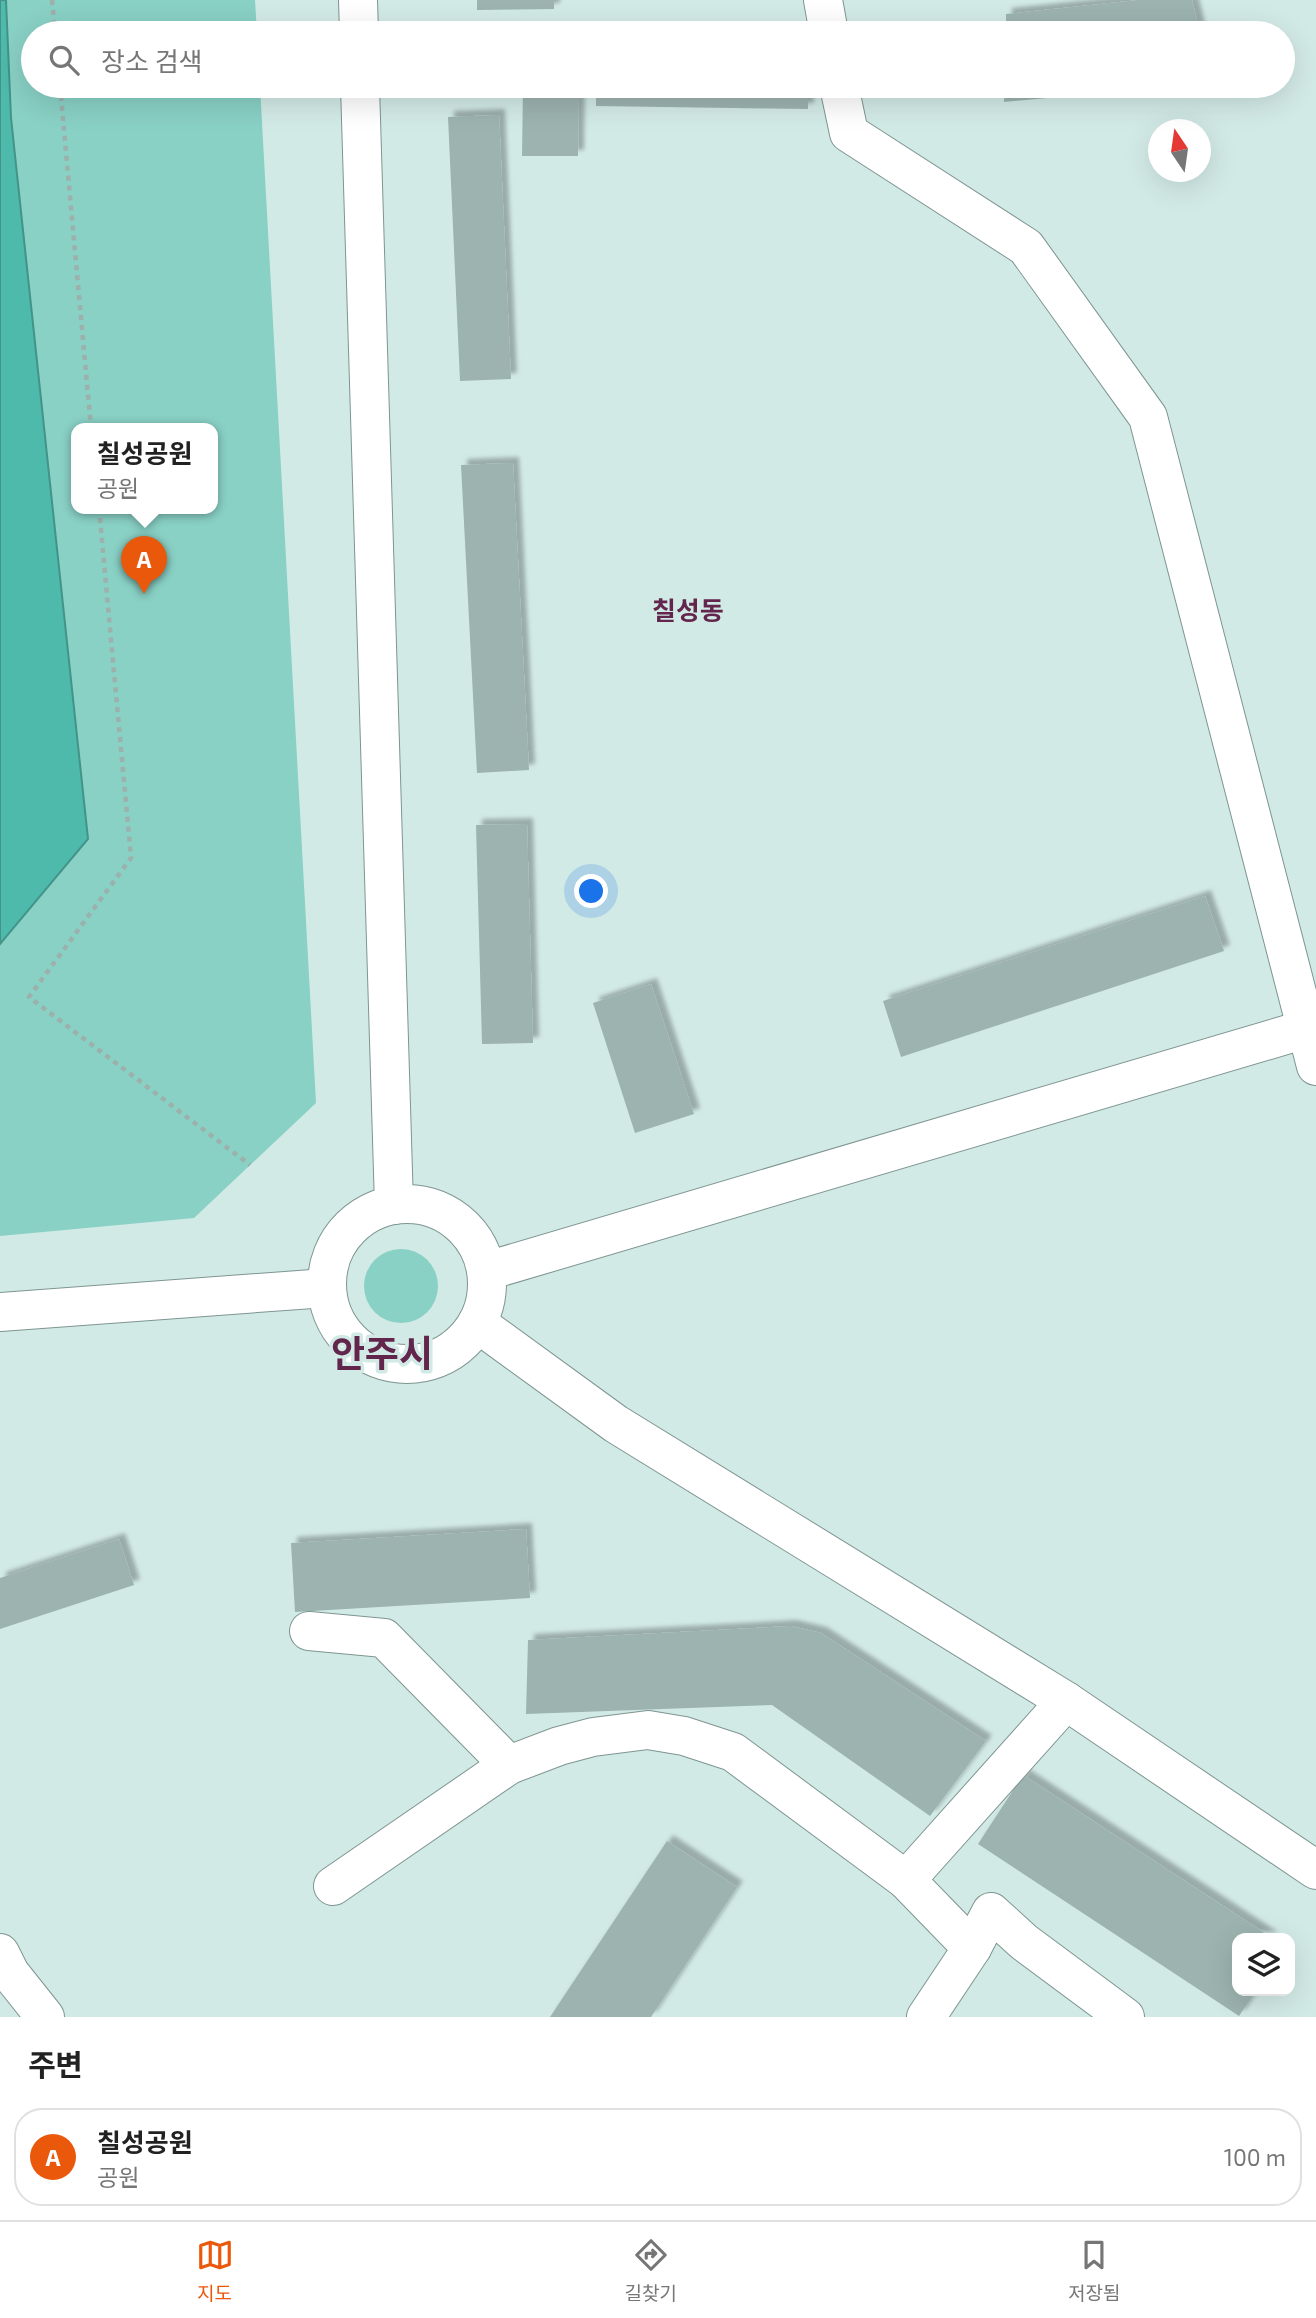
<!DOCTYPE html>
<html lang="ko">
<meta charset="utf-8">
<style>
:root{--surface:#fff;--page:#f6f6f6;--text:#222;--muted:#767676;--line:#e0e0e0;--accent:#ea580c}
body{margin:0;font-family:"Exo 2","Noto Sans KR",sans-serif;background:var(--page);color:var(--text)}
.controls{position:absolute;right:21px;bottom:21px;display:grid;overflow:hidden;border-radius:14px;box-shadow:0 7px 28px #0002}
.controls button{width:63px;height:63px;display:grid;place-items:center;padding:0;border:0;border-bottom:2px solid var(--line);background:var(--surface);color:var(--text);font:35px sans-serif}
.compass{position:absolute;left:1148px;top:119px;width:63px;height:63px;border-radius:50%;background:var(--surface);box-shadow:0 7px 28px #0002;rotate:347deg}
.you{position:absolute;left:592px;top:892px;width:24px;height:24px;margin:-18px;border:5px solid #fff;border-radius:50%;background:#1a73e8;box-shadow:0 0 0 10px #1a73e833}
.badge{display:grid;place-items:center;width:46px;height:46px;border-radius:50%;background:var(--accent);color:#fff;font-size:23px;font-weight:700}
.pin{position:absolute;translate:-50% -58px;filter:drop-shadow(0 2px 4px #0008)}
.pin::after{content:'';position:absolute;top:37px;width:24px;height:21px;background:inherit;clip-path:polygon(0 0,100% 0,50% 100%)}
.popup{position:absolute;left:71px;top:423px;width:147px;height:91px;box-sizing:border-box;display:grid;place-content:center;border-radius:14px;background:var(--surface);filter:drop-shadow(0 2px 5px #0005);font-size:23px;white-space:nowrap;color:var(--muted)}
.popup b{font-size:26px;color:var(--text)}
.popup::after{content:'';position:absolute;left:50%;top:100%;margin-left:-14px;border:14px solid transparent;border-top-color:var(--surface)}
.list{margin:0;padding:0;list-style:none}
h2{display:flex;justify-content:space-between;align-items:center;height:91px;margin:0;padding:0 28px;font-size:30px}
h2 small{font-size:23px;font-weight:400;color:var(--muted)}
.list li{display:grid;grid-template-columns:46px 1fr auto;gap:21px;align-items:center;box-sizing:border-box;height:98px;margin:0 14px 14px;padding:0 14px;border:2px solid var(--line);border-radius:28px}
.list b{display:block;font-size:26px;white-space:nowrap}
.list p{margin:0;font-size:23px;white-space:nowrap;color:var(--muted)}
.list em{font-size:23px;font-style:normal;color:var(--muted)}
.icon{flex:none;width:38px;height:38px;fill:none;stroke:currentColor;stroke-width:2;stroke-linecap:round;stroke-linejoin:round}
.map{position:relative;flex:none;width:1316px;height:2017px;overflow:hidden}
.search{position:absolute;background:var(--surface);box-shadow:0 7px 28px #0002;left:21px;right:21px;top:21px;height:77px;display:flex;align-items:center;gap:18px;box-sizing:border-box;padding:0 24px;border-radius:38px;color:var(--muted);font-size:26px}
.sheet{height:203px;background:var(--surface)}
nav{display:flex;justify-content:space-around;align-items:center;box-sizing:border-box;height:98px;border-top:2px solid var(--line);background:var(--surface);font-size:19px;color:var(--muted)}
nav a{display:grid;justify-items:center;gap:4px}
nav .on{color:var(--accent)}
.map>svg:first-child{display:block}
</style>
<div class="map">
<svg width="1316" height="2017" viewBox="0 0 1316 2017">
<defs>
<filter id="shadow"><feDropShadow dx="6" dy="-6" stdDeviation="2" flood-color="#0004"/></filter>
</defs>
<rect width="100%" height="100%" fill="#d2eae6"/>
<g fill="#89d0c5" fill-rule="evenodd">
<path d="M0,0H255L257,33H33V86H260L316,1103L194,1218L0,1236ZM76,428H212V508H76Z"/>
<circle cx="401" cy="1286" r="37"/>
</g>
<path fill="#4dbaac" stroke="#439388" stroke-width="2" d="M0,0H6L11,118L88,839L0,944Z"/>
<g fill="#9cb3af" filter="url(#shadow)">
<path d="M477,0H554V9L477,10Z"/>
<path d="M1139,0H1192L1200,33H1006V14Z"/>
<path d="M523,86H579L578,156H522Z"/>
<path d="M596,86H808V109L596,106Z"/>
<path d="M870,86H978V90L871,98Z"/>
<path d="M1005,86H1155V88L1004,102Z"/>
<path d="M499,115L511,379L460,381L448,117Z"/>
<path d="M513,463L529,770L477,773L461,465Z"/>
<path d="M527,824L533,1043L482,1044L476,825Z"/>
<path d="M1205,896L1224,951L901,1057L883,1001Z"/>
<path d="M651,984L694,1114L635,1133L593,1003Z"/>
<path d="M526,1529L530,1598L295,1612L291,1543Z"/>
<path d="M119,1539L134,1585L0,1629V1578Z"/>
<path d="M791,1626L821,1633L986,1741L930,1816L772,1705L526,1714L528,1640Z"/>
<path d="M1023,1775L1272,1938H1237V1991H1256L1239,2016L978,1844Z"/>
<path d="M667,1841L737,1887L651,2017H550Z"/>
</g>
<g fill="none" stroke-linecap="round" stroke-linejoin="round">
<defs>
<g id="minor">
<path d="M823,0L829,33"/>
<path d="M839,86L849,133L1026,247L1148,417L1316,1066"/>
<path d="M0,1312L326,1288"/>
<path d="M309,1631L384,1638L509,1765"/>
<path d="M333,1886L509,1765L559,1746L593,1737L648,1730L684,1736L733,1752L906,1880"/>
<path d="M972,1948L991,1912L1024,1942L1125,2017"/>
<path d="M0,1953L10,1973L45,2017"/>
<path d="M926,2017L972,1948L906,1880L1066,1701"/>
</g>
<g id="major">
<path d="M358,0L359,33"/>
<path d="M360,86L394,1205"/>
<circle cx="407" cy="1284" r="80"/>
<path d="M487,1271L1316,1026"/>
<path d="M477,1323L616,1424L1066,1701L1316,1870"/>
</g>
</defs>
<use href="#minor" stroke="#7e9591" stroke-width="40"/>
<use href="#major" stroke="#7e9591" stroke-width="40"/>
<g stroke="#9cb0ac" stroke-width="4.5" stroke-dasharray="5 5" stroke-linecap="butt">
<path d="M52,0L55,33"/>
<path d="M60,86L91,428"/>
<path d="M99,508L131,858L29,997L250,1165"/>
</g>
<use href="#minor" stroke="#fff" stroke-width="38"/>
<use href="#major" stroke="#fff" stroke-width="38"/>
</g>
<g text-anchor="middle" stroke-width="7" stroke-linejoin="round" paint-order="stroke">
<g font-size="26" font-weight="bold" fill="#62254b" stroke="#d2eae6">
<text x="688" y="620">칠성동</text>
</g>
<g font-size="37" font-weight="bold" fill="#62254b" stroke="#d2eae6">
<text x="382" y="1367">안주시</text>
</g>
</g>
</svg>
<div class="controls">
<button><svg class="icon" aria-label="layers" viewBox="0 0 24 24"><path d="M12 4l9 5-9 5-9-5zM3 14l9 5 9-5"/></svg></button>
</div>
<svg class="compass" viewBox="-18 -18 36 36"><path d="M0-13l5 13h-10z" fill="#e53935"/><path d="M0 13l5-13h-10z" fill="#767676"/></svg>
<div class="you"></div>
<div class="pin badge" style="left:144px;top:594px">A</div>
<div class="popup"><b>칠성공원</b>공원</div>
<div class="search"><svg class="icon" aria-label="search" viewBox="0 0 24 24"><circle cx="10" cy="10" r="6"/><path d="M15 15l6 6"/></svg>장소 검색</div>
</div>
<section class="sheet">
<h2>주변<small></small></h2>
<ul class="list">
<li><span class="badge">A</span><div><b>칠성공원</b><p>공원</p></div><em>100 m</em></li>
</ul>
</section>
<nav>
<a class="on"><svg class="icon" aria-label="map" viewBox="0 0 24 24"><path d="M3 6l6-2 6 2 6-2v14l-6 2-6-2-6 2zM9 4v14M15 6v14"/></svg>지도</a>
<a><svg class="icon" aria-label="directions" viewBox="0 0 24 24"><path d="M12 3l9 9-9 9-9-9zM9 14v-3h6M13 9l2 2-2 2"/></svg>길찾기</a>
<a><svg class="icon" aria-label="saved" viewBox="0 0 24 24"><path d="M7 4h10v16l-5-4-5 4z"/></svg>저장됨</a>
</nav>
